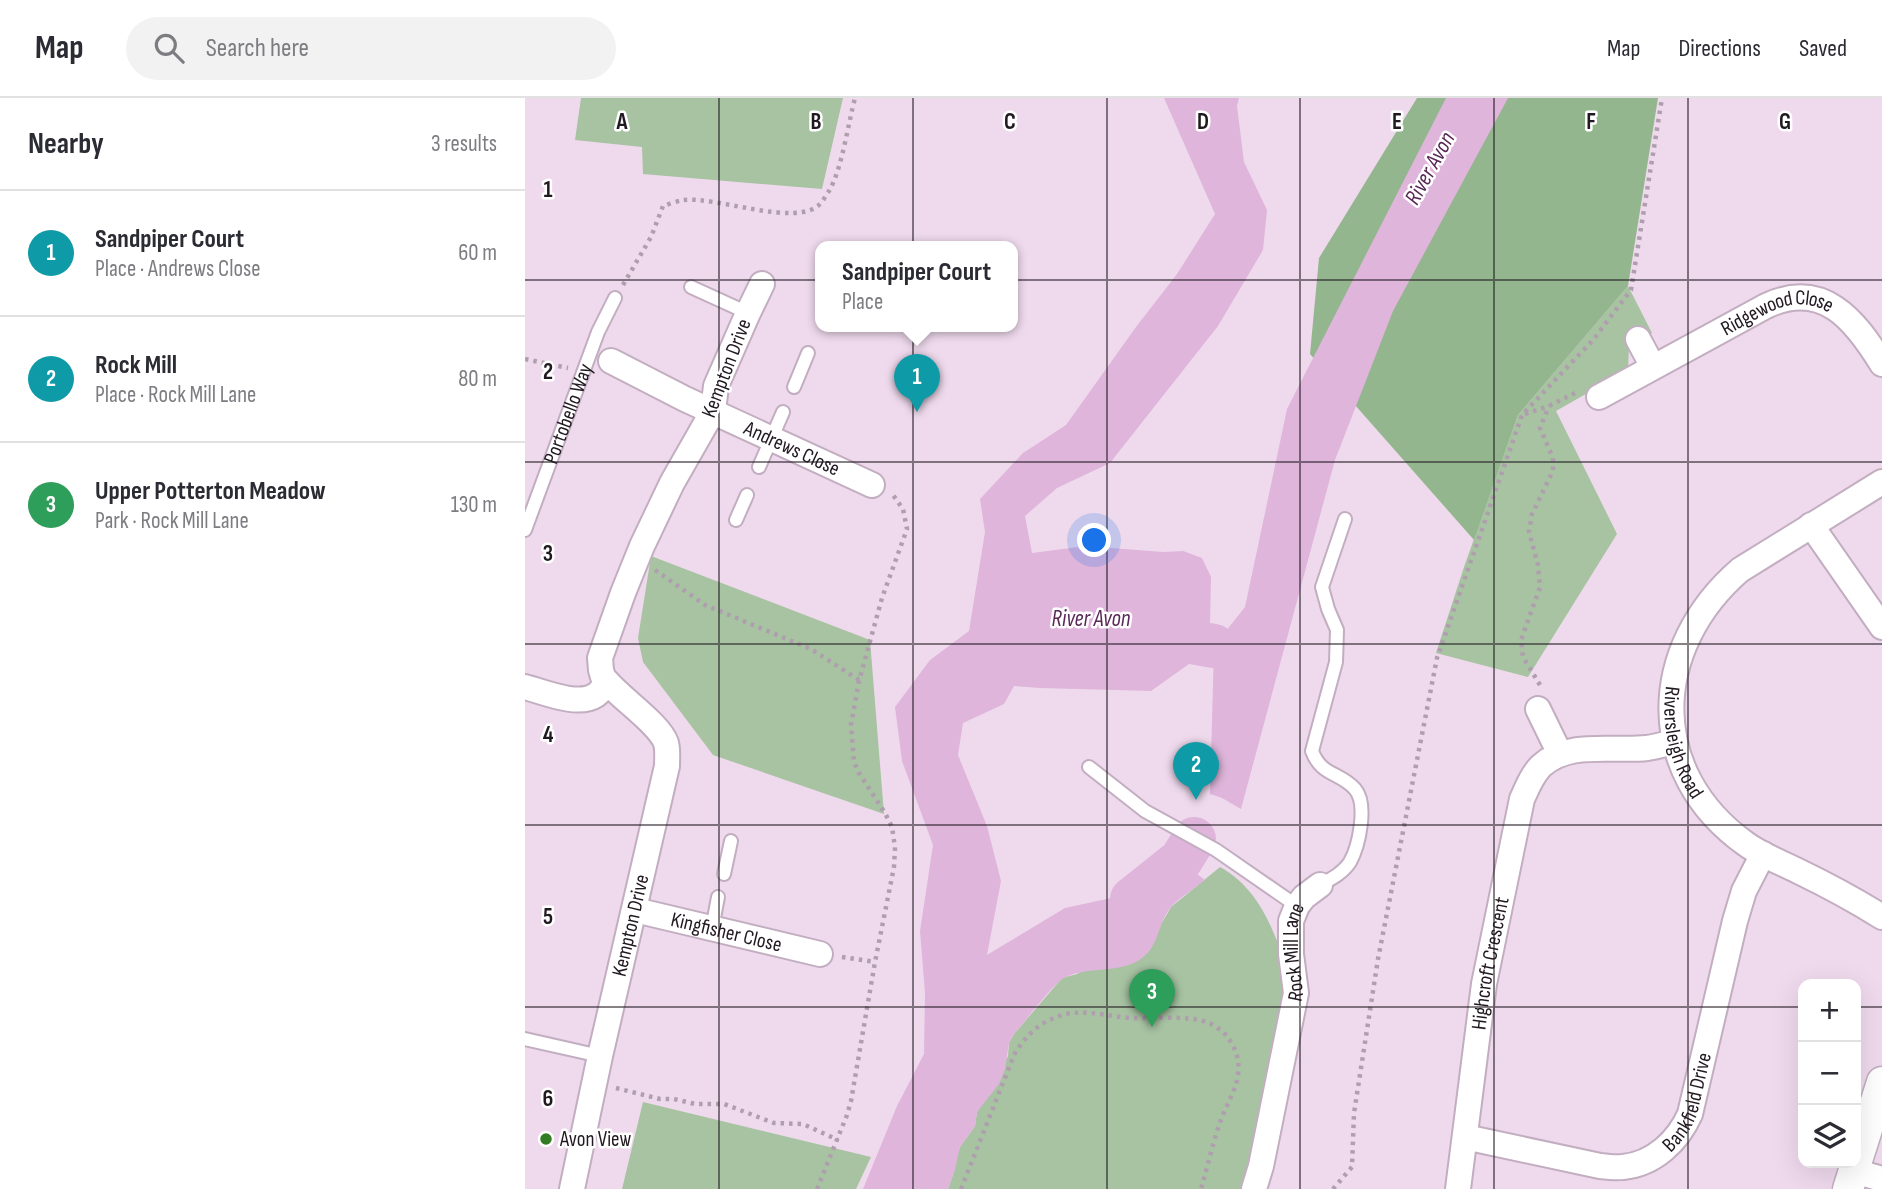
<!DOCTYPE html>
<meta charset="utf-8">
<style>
:root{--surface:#fff;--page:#f2f2f3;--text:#2b2b33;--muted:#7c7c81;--line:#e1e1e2;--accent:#327c23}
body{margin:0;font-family:"Sofia Sans Condensed",sans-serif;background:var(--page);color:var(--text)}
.controls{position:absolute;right:21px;bottom:21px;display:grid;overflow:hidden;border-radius:14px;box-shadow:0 7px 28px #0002}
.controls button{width:63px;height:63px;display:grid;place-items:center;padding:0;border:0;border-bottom:2px solid var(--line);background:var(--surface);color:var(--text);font:35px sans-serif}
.you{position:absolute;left:570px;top:443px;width:24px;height:24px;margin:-18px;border:5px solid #fff;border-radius:50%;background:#1a73e8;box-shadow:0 0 0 10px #1a73e833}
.badge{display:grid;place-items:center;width:46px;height:46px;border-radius:50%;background:var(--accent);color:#fff;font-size:23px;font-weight:700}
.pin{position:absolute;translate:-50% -58px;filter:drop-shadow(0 2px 4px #0008)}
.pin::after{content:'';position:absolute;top:37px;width:24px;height:21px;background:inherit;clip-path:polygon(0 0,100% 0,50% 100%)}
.popup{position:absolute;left:290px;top:143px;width:203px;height:91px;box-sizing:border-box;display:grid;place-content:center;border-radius:14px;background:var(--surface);filter:drop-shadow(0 2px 5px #0005);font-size:23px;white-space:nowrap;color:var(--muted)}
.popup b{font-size:26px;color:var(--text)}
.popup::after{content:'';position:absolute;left:50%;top:100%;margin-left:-14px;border:14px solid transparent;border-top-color:var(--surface)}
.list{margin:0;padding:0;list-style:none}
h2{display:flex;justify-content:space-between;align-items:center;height:91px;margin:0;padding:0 28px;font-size:30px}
h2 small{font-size:23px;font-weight:400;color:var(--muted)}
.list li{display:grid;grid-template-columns:46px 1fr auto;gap:21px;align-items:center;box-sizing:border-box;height:126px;padding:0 28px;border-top:2px solid var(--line)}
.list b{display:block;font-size:26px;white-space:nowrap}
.list p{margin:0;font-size:23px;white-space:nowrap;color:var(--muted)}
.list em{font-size:23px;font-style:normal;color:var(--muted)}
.icon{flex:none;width:38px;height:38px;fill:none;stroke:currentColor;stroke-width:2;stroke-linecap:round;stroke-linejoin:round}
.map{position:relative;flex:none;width:1357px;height:1091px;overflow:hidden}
header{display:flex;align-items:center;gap:42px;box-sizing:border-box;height:98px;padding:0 35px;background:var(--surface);border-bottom:2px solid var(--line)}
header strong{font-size:33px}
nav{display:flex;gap:38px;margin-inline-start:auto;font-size:24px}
.search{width:490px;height:63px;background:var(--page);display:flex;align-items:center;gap:18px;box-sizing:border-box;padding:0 24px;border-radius:38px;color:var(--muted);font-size:26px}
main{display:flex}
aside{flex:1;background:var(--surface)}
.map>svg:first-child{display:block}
</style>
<header>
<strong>Map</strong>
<div class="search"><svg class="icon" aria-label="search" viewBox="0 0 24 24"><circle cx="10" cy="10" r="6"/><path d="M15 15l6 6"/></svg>Search here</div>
<nav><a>Map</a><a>Directions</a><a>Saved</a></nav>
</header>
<main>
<aside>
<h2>Nearby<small>3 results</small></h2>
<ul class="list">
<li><span class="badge" style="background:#0f9aa8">1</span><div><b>Sandpiper Court</b><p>Place · Andrews Close</p></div><em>60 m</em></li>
<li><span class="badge" style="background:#0f9aa8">2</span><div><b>Rock Mill</b><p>Place · Rock Mill Lane</p></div><em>80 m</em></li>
<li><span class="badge" style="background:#2e9e5b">3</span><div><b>Upper Potterton Meadow</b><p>Park · Rock Mill Lane</p></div><em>130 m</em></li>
</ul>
</aside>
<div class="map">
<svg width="1357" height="1091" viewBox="0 0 1357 1091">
<rect width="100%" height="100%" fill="#efdaed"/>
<g fill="#a7c3a2">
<path d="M56,0H318L297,91L118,76L117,49L50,42Z"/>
<path d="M1103,188L1127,235L1104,248L1103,272L1031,313L1092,436L1003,579L911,555L939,469L993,317Z"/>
<path d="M126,458L345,542L359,716L188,657L118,564L113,540Z"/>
<path d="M695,769C734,790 751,835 763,876L723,1091H423L430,1071L431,1059L435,1049L450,1028L452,1014L483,958L484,945L489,936L537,880L552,876L638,823L646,809Z"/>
<path d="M118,1004L346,1059L331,1091H97Z"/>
</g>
<path fill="#94b68e" d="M892,0H1133L1103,188L993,317L949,442L785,256L794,160Z"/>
<g fill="#dfb5db">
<path d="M639,0H714L712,8L719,64L742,112L738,152L693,228L585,365L532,390L500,418L507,455L561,448L638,454L658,453L677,460L686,479L685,528L681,554L626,593L515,590L489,588L479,606L438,625L433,657L462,728L476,783L462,857L540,810L591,799L635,764L643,754L680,782C669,791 655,799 646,809C633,824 634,848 617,860C594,877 564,867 539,880C529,885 499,925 489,936L484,945L480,971L474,986L452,1014L450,1028L435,1049L430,1071L423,1091H338L372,1008L399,956L400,895L395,833L408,747L377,663L370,609L405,562L444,533L460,434L455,401L498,355L541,327L611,229L652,176L690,116Z"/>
<path d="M921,0H983L868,213L810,362L716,711L697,700L685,696L689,548L720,509L762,311Z"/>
</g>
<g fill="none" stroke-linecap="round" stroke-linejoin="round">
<g stroke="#dfb5db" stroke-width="44">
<path d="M622,536L689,548"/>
<path d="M607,801L656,762L669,741"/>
</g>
<defs>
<g id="service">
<path d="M166,189L223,215"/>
<path d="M269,289L283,255"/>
<path d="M234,369L258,314"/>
<path d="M211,422L222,397"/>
<path id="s1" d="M0,432L73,234L90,200"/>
<path d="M564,669L620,713L691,752L772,808"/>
<path d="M199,776L206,743"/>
<path d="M795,787C806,781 818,775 825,764C834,748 843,706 830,691C815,674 796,678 787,653L811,564L812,532L803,511L797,489L820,421"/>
<path d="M187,831L193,799"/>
<path d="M0,941L75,958"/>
</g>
<g id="minor">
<path d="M1113,241L1128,269"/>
<path id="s2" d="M86,263L160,301L347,387"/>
<path id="s3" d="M1074,299L1241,208C1298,181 1330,222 1357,266"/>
<path id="s4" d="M1357,384L1215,472C1125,550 1120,674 1221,746C1236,757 1255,764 1273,773C1302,787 1330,802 1357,819"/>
<path d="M1286,427L1357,529"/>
<path d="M0,589C19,594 53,609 71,597C75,594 79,589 83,585"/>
<path d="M1013,611L1035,656"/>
<path id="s5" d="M110,812L295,856"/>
<path id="s6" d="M940,1039L1075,1068C1083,1069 1091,1070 1098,1069C1129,1066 1153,1043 1165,1016L1210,823L1219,793L1238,756"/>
<path d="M1329,1073L1357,1081"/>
<path id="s7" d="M47,1091L75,958L142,668C142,661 143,652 141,645C134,625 93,599 78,579L76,572L75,560L98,495L117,448L147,385L188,313L191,288L223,215L237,186"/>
<path id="s8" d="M729,1091L736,1068L771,895L766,856V823L772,808L779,799L795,787"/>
<path id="s9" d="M933,1091L959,886L997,701C1002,690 1007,677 1016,668C1044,642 1088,654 1122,650C1131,649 1140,646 1149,644"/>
</g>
<path id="tertiary" d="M1323,1091L1357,984"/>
</defs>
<use href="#service" stroke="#c2aec0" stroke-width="16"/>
<use href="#minor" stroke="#c2aec0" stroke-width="28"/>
<use href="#tertiary" stroke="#c2aec0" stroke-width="33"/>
<g stroke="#af9ead" stroke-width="4.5" stroke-dasharray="3.5 5" stroke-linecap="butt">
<path d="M98,187L126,139L138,108C144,106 152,103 158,102C192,98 271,130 295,106C298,103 301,97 304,93C317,71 323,26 330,0"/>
<path d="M0,261L43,270"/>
<path d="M1000,316L1024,308L1050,295"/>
<path d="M130,472L180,507L286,551L334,582"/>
<path d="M1015,587L998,559L996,542L1015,489L1013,467L1004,434L1007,416L1028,373V360L1015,330L1024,308"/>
<path d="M317,859L350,864"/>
<path d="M91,990L135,1001H149L170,1006H199L249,1025L278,1026L313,1042"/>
<path d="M292,1091L322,1017L326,1003L350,864L369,769L370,749L367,729L360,715L334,675L329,664L326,627L334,583L357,500L382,431L378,411L368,397"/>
<path d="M436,1091L489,957C499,940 513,925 532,919C537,917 543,915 548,915C567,913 587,919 607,920C628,921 662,917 681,924C696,929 708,942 712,958C718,981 705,999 697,1019C688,1042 683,1068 676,1091"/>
<path d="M808,1091L827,1069L829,1015L853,861L912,560L997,317L1068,242L1106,192L1137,0"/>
</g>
<use href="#service" stroke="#fff" stroke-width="12"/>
<use href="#minor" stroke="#fff" stroke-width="24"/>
<use href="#tertiary" stroke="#fff" stroke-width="30"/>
</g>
<path fill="none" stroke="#211920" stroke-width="2" stroke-opacity="0.55" d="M194,0V1091M388,0V1091M582,0V1091M775,0V1091M969,0V1091M1163,0V1091M0,182H1357M0,364H1357M0,546H1357M0,727H1357M0,909H1278M1331,909H1357"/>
<circle fill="#327c23" stroke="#fff" stroke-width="2.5" cx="21" cy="1041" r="7"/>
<g text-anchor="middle" stroke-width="5" stroke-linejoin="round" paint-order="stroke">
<g font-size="21" fill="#211920" stroke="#fff">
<text dy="7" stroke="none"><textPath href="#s3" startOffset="200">Ridgewood Close</textPath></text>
<text transform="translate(201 270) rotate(-69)" y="7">Kempton Drive</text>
<text dy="7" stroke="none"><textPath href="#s1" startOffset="124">Portobello Way</textPath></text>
<text dy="7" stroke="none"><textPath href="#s2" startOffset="201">Andrews Close</textPath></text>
<text dy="7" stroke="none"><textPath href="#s4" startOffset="362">Riversleigh Road</textPath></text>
<text dy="7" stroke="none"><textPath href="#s7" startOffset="270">Kempton Drive</textPath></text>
<text dy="7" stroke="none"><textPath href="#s5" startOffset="94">Kingfisher Close</textPath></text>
<text dy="7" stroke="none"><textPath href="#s8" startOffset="242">Rock Mill Lane</textPath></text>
<text dy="7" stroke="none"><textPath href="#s9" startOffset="228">Highcroft Crescent</textPath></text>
<text dy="7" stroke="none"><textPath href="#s6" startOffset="261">Bankfield Drive</textPath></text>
</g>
<g font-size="21" fill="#211920" stroke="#fff" text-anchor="start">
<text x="35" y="1048">Avon View</text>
</g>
<g font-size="23" font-style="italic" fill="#5a2958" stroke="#fff">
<text transform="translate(904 70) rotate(-61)" y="8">River Avon</text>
<text x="566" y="528">River Avon</text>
</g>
</g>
<g font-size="23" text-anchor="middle" font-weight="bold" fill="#211920" stroke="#fff" stroke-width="5" stroke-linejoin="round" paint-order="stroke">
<text x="97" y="31">A</text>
<text x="291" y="31">B</text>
<text x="485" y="31">C</text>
<text x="678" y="31">D</text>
<text x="872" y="31">E</text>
<text x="1066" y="31">F</text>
<text x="1260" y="31">G</text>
<text x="23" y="99">1</text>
<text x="23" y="281">2</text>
<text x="23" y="463">3</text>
<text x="23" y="644">4</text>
<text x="23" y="826">5</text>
<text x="23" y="1008">6</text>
</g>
</svg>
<div class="controls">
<button>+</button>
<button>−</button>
<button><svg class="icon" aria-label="layers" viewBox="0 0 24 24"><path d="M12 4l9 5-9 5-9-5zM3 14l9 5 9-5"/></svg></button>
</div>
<div class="you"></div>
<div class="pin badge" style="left:392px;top:314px;background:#0f9aa8">1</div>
<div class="popup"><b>Sandpiper Court</b>Place</div>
<div class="pin badge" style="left:671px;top:702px;background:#0f9aa8">2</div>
<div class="pin badge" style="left:627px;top:929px;background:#2e9e5b">3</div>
</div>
</main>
